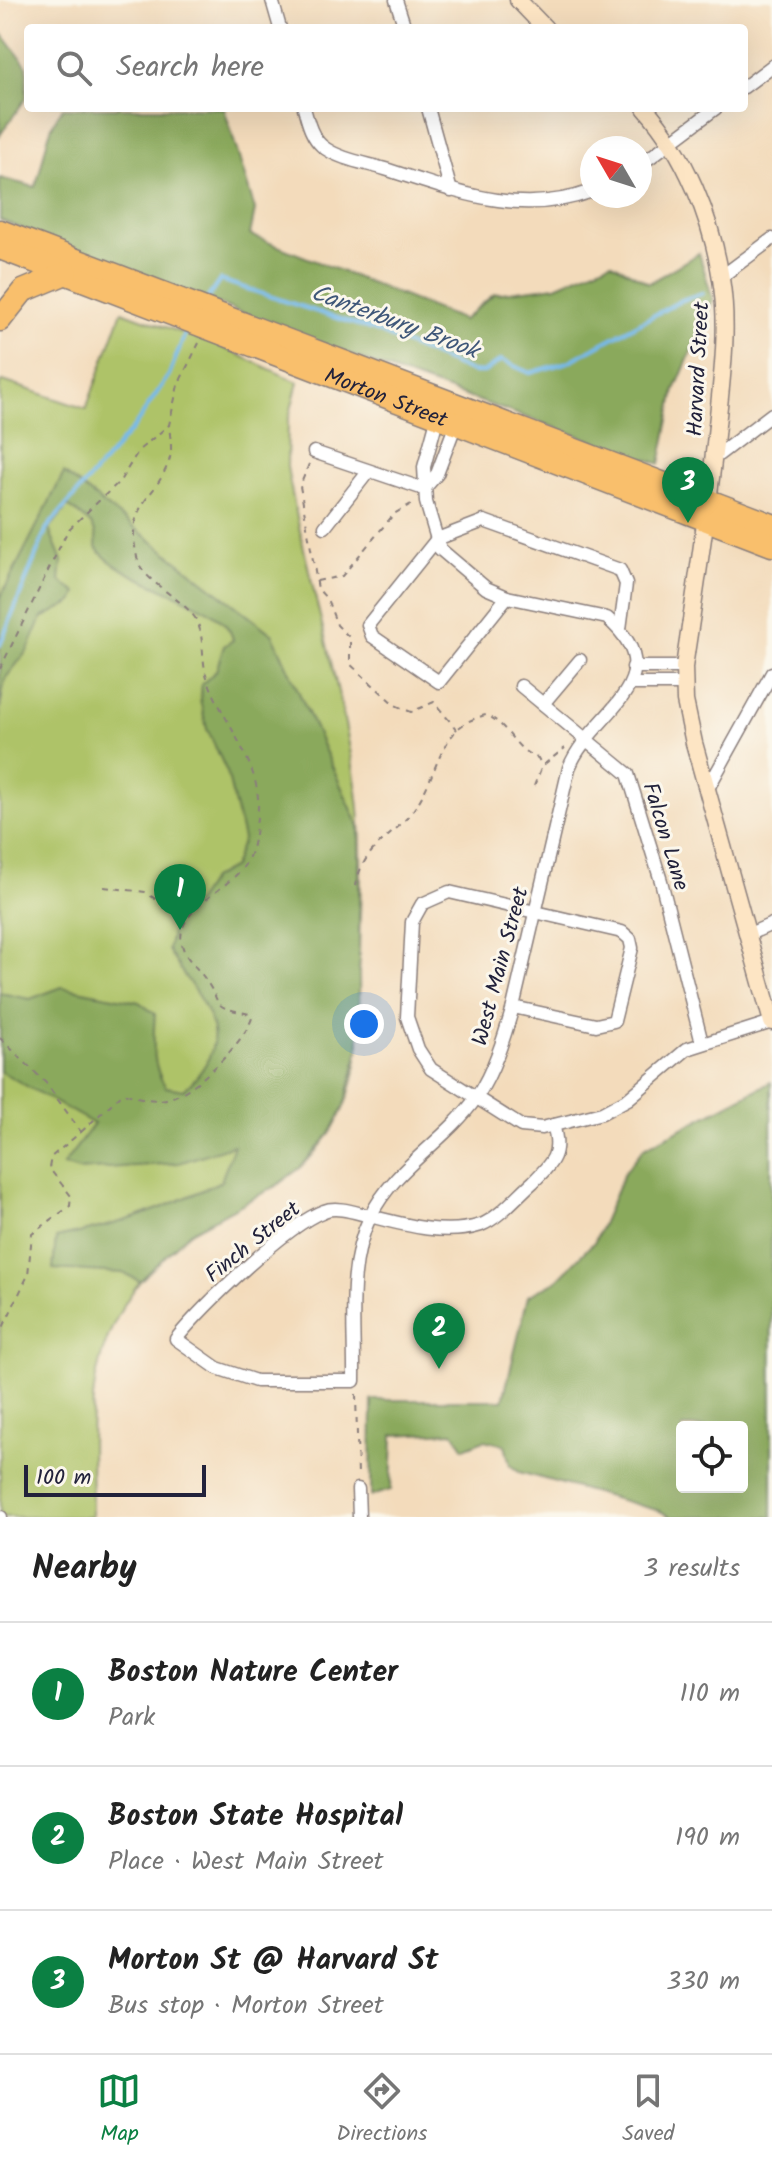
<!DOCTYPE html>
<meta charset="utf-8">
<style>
:root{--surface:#fff;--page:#f6f6f6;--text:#222;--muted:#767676;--line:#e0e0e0;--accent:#0b8043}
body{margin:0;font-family:Kalam,sans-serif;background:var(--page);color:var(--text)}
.controls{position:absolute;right:24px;bottom:24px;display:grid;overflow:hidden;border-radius:8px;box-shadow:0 8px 32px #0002}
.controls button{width:72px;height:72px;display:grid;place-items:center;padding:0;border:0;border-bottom:2px solid var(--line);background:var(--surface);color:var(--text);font:40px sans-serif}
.compass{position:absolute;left:580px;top:136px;width:72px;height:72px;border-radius:50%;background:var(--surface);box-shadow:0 8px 32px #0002;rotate:309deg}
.scale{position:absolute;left:24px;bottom:20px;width:182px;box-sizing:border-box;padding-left:8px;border:4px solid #22223b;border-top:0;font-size:22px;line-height:28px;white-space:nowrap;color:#22223b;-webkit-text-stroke:6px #fbf7ec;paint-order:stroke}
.you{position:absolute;left:364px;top:1024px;width:28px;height:28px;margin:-20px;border:6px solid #fff;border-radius:50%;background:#1a73e8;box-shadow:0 0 0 12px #1a73e833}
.badge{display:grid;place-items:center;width:52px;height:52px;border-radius:50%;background:var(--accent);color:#fff;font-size:26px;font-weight:700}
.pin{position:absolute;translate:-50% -66px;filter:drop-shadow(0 2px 4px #0008)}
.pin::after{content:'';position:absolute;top:42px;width:28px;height:24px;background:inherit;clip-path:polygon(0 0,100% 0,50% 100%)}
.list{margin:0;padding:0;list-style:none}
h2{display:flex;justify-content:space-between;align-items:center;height:104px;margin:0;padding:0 32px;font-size:34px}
h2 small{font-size:26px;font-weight:400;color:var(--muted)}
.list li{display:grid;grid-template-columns:52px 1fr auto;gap:24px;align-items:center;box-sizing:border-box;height:144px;padding:0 32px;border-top:2px solid var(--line)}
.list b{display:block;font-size:30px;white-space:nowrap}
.list p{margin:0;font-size:26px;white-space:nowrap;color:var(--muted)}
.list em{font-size:26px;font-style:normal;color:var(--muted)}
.icon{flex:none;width:44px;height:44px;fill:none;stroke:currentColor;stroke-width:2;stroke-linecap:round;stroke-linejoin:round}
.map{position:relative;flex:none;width:772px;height:1517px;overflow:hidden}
.search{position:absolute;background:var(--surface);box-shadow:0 8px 32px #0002;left:24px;right:24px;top:24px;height:88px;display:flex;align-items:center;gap:20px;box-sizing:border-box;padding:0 28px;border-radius:8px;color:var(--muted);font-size:30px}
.sheet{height:536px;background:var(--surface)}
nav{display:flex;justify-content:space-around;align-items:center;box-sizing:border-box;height:112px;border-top:2px solid var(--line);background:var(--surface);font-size:22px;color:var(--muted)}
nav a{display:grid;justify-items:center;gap:4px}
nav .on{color:var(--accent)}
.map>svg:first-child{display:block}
</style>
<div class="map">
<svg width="772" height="1517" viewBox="0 0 772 1517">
<rect width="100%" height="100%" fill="#fbf7ec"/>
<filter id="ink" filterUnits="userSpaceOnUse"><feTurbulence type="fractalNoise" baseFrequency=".0125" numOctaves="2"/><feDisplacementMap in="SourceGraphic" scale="16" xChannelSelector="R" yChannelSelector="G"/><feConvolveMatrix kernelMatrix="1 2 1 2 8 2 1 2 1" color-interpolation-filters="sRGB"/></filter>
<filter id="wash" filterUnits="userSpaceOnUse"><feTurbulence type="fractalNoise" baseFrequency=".006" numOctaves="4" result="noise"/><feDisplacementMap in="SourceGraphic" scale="32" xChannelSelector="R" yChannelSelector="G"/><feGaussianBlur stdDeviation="1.8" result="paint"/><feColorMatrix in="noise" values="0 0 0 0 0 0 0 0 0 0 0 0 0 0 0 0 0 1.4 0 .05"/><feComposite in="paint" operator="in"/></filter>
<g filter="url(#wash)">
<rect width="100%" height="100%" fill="#f3dbbb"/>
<path fill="#aec367" stroke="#687251" stroke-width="2" d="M122,311L226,349L298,382L288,422L287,467C306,576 341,682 357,791C365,848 359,909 359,966C359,1014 364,1064 343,1109C315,1170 274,1186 218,1215C152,1249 104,1317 94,1390C89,1432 92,1475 92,1517H0V384L3,381L86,409Z"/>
<g fill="#8aa95c" stroke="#56664c" stroke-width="2" fill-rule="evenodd">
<path d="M0,31L27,66L26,98L0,135Z"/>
<path d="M63,108H224L255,210L250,235L463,320L494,294L556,286L611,262L649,283L699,253L713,300L675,390L660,464L393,371L0,220V178L35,187C45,161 45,129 63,108Z"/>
<path d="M64,473L273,635L359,826V1049L344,1107L330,1134L300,1168L276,1186L190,1232L140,1281L123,1273L53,1269L56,1238C122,1224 161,1211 221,1181L234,1145L179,1163L78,1170L63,1165L94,1124L0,1071V993L30,999L62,987L139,1002L155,1014C153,1038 151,1067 166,1087L184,1090C244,1034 199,1004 168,950L175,919L196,902L211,879L233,867L243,839L227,772L207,729L200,700L202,684L216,671L224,646L233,640C226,599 122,586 96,547C99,524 84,518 68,506L49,529L62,561L60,581L77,593L73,602L42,618L28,650L5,679L0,708V598Z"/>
<path d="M771,1082L772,1517H671L660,1511L519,1472L510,1465L505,1445L484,1440L464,1448L453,1432L393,1435L391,1490L371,1496L372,1400H503L528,1296L556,1281L595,1241L624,1173L644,1148ZM682,1427H742V1487H682Z"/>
</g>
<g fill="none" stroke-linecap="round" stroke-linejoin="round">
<g stroke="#76baec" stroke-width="4">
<path d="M207,299L220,280L373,330L472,372H484L501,360L530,373L568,362L682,300L703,293"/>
<path d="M0,645L47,528L134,427L169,375L185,334"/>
</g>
</g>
</g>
<g filter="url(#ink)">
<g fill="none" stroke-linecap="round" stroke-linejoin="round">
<defs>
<g id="street">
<path d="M272,0L280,28"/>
<path d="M396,0L405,28"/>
<path d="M744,87L772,66"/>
<path d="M304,108C308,122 311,136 322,146C338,159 365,163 385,169C455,191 519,218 592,191"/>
<path d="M428,108L451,191"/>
<path d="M640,165L716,108"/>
<path d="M721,277L772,239"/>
<path d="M439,412L424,467L426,502L440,549L486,588L507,597L607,618C679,681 590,713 569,768L513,1007C504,1038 494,1071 476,1098C445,1142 394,1167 370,1217C346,1267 355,1328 354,1381H256L217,1368L176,1339C203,1306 286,1225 324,1211C336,1206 354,1212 366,1215C401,1224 444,1237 481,1225C499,1218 518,1195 533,1182C553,1162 562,1153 553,1125"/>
<path d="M314,452L424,489"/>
<path d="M713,459L772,414"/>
<path d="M424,489L437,474L457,421"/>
<path d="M325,527L368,472"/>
<path d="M507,597L439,682L372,636L368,625L437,539L484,521L620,570L626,584L620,629"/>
<path d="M633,667H684"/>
<path d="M633,684H685"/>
<path d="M521,686L628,774L661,881L702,1043"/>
<path d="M543,704L580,660"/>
<path d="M707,790L772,673"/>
<path d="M747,935L772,924"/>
<path d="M513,1007L596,1025L614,1021L632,948L630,939L622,932L449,892L422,904L412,922L407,1017L418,1049L431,1069L521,1126L542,1128L602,1113L628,1099L687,1049L772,1022"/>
<path d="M358,1489L359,1517"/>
<path d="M0,1517H1"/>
</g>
<g id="secondary">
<path d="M518,0L545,28"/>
<path d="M645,108C685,153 712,219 721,279C729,327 722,377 717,425C709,506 696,586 684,667L685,701L694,743L772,1022"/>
</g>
<g id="highway">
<path d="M0,231L772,525"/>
<path id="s1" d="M0,248L772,545"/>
<path d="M0,320L23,291L66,273"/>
</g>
</defs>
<use href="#street" stroke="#8a7e7b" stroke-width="15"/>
<use href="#secondary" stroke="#8a7e7b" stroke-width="19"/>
<use href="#highway" stroke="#8a7e7b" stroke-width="25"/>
<g stroke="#8a7e7b" stroke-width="2" stroke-dasharray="6 6" stroke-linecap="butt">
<path d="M309,464L300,486L318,589L327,599L337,625L350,638V664L395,705L411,712L434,702L457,730"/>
<path d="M317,581L342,576L394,514L413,503"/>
<path d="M0,669L68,530L120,481L139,450L169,425L178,385L199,343"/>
<path d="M534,786L542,766L565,748"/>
<path d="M355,886C365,843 391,841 414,809C431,786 436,755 454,733C462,723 474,718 486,715C509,724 513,750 538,758L542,766"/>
<path d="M104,887L145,892L185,919"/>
<path d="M0,1038L46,1083L81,1132L51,1157L49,1168L71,1196L70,1206L32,1234L28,1275L0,1334"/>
<path d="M81,1132L123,1093C137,1097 152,1102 166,1099C193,1094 244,1043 252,1018L250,1014C207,1005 226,1008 203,976C198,969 189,961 185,953C166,912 224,894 244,866C255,850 256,826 258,808C261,762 219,718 206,674C201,656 205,630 193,615C180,598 143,580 138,561C123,503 154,503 169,461C173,450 170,437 169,425"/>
<path d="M356,1394L358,1476"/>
</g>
<use href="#street" stroke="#fff" stroke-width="12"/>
<use href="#secondary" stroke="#fde5c4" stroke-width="16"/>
<use href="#highway" stroke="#f9bf6c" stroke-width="22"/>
</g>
</g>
<g text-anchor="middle" stroke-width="6" stroke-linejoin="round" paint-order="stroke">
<g font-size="22" fill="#22223b" stroke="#fbf7ec">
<text transform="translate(697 369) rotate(-87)" y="8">Harvard Street</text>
<text dy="8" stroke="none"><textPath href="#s1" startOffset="414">Morton Street</textPath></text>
<text transform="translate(667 836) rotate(73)" y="8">Falcon Lane</text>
<text transform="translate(499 966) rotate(-75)" y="8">West Main Street</text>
<text transform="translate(252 1241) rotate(-39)" y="8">Finch Street</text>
</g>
<g font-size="24" font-style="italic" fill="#3f5779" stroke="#fbf7ec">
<text transform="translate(395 321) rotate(20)" y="8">Canterbury Brook</text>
</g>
</g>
</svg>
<div class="controls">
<button><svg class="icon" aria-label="locate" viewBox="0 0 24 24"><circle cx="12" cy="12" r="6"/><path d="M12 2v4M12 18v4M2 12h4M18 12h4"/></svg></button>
</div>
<svg class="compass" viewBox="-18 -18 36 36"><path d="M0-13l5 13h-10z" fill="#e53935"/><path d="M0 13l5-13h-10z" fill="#767676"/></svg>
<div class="scale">100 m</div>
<div class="you"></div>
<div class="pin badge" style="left:180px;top:930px">1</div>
<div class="pin badge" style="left:439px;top:1369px">2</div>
<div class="pin badge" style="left:688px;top:523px">3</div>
<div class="search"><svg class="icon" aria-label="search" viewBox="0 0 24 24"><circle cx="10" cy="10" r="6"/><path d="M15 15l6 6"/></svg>Search here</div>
</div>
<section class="sheet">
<h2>Nearby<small>3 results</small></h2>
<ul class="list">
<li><span class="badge">1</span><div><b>Boston Nature Center</b><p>Park</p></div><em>110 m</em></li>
<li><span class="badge">2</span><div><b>Boston State Hospital</b><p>Place · West Main Street</p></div><em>190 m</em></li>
<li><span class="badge">3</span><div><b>Morton St @ Harvard St</b><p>Bus stop · Morton Street</p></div><em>330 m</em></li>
</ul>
</section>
<nav>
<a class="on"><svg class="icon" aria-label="map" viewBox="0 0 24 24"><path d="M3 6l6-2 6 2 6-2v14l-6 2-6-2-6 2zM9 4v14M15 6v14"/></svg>Map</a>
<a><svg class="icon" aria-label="directions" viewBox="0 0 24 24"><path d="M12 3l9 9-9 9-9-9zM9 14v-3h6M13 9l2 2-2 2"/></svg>Directions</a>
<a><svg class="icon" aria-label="saved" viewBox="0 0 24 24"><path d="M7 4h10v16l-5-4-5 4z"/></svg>Saved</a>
</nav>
